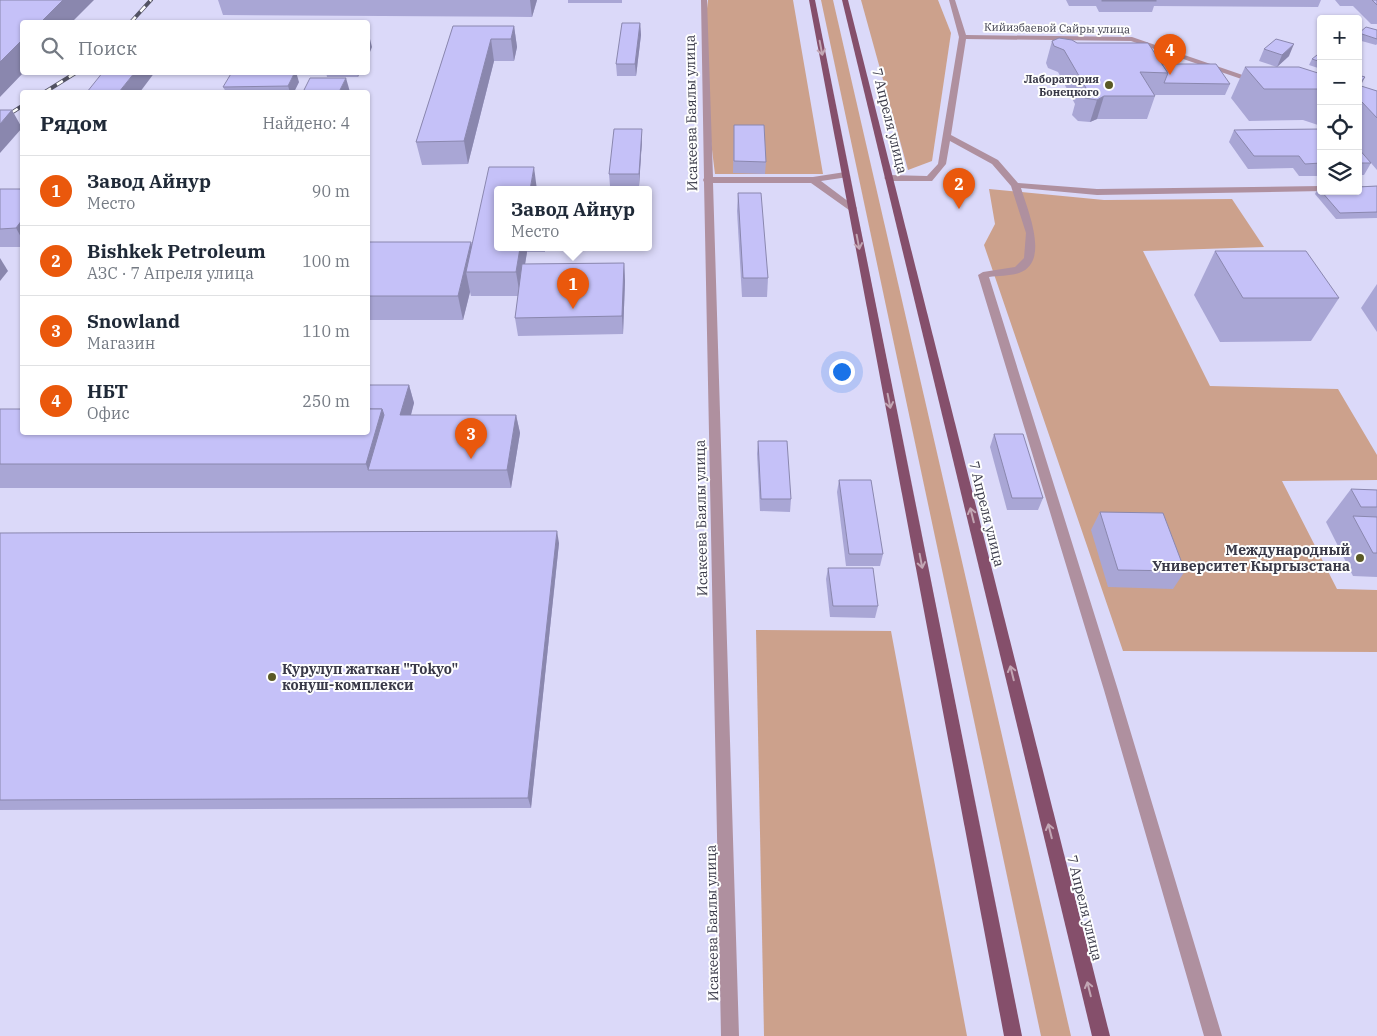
<!DOCTYPE html>
<html lang="ru">
<meta charset="utf-8">
<style>
:root{--surface:#fff;--page:#f2f2f3;--text:#1f2937;--muted:#747a83;--line:#e0e1e3;--accent:#ea580c}
body{margin:0;font-family:"IBM Plex Serif",serif;background:var(--page);color:var(--text)}
.controls{position:absolute;right:15px;top:15px;display:grid;overflow:hidden;border-radius:5px;box-shadow:0 1px 4px #0004}
.controls button{width:45px;height:45px;display:grid;place-items:center;padding:0;border:0;border-bottom:1px solid var(--line);background:var(--surface);color:var(--text);font:25px sans-serif}
.you{position:absolute;left:841px;top:371px;width:18px;height:18px;margin:-12px;border:4px solid #fff;border-radius:50%;background:#1a73e8;box-shadow:0 0 0 8px #1a73e833}
.badge{display:grid;place-items:center;width:32px;height:32px;border-radius:50%;background:var(--accent);color:#fff;font-size:16px;font-weight:700}
.pin{position:absolute;translate:-50% -41px;filter:drop-shadow(0 1px 2px #0008)}
.pin::after{content:'';position:absolute;top:26px;width:18px;height:15px;background:inherit;clip-path:polygon(0 0,100% 0,50% 100%)}
.popup{position:absolute;left:494px;top:186px;width:158px;height:65px;box-sizing:border-box;display:grid;place-content:center;border-radius:5px;background:var(--surface);filter:drop-shadow(0 1px 4px #0005);font-size:16px;white-space:nowrap;color:var(--muted)}
.popup b{font-size:19px;color:var(--text)}
.popup::after{content:'';position:absolute;left:50%;top:100%;margin-left:-10px;border:10px solid transparent;border-top-color:var(--surface)}
.list{margin:0;padding:0;list-style:none}
h2{display:flex;justify-content:space-between;align-items:center;height:65px;margin:0;padding:0 20px;font-size:21px}
h2 small{font-size:16px;font-weight:400;color:var(--muted)}
.list li{display:grid;grid-template-columns:32px 1fr auto;gap:15px;align-items:center;box-sizing:border-box;height:70px;padding:0 20px;border-top:1px solid var(--line)}
.list b{display:block;font-size:19px;white-space:nowrap}
.list p{margin:0;font-size:16px;white-space:nowrap;color:var(--muted)}
.list em{font-size:16px;font-style:normal;color:var(--muted)}
.icon{flex:none;width:28px;height:28px;fill:none;stroke:currentColor;stroke-width:2;stroke-linecap:round;stroke-linejoin:round}
.map{position:relative;flex:none;width:1377px;height:1036px;overflow:hidden}
.search{position:absolute;background:var(--surface);box-shadow:0 1px 4px #0004;left:20px;top:20px;width:350px;height:55px;display:flex;align-items:center;gap:12px;box-sizing:border-box;padding:0 18px;border-radius:5px;color:var(--muted);font-size:19px}
.panel{position:absolute;background:var(--surface);box-shadow:0 1px 4px #0004;left:20px;top:90px;width:350px;height:345px;border-radius:5px}
.map>svg:first-child{display:block}
</style>
<div class="map">
<svg width="1377" height="1036" viewBox="0 0 1377 1036">
<rect width="100%" height="100%" fill="#dbd9f9"/>
<g fill="#cca18c">
<path d="M708,0H793L823,174H715C708,116 700,58 708,0Z"/>
<path d="M821,0H833L1071,1036H1041Z"/>
<path d="M861,0H938L951,33L932,161L908,170Z"/>
<path d="M989,189L1104,200L1232,199L1264,247L1143,251L1210,386L1338,389L1377,455V480L1282,481L1337,589L1377,590V652L1123,651L984,245L995,224Z"/>
<path d="M756,630L891,631L967,1036H764Z"/>
</g>
<g fill="none" stroke-linecap="round" stroke-linejoin="round">
<g fill="#af909f" fill-rule="evenodd">
<path d="M701,0H707L713,177H813L845,172L849,175L848,177L821,181L857,208L855,210H849L811,183H713L739,1036H721L704,182L703,180L704,178Z"/>
<path d="M949,0H955L966,35L1132,37L1260,81L1253,83L1131,41L966,39L951,135L998,160L1018,183L1097,189L1321,186V191H1323L1097,195L1021,188C1027,209 1051,262 1019,273C1010,276 998,276 989,277L1118,690L1222,1036H1204L1104,690L978,275L983,272L1015,267L1024,258L1026,233L1011,186L992,164L950,141L946,164L932,181H888L884,178L888,175L927,176L938,164L959,37Z"/>
</g>
<g fill="#854f6b" fill-rule="evenodd">
<path d="M809,0H815L1022,1036H1004Z"/>
<path d="M842,0H848L1110,1036H1092Z"/>
</g>
<defs>
<g id="rail">
<path d="M131,22L151,0"/>
<path d="M45,92L77,72"/>
<path d="M0,120L22,106"/>
</g>
</defs>
<use href="#rail" stroke="#525263" stroke-width="4"/>
<use href="#rail" stroke="#fefefe" stroke-width="2.5" stroke-dasharray="7" stroke-linecap="butt"/>
</g>
<g fill="#a9a6d5">
<path d="M218,0H537L532,17L223,15Z"/>
<rect x="568" y="0" width="54" height="3"/>
<path d="M1066,0H1321L1318,7L1154,6L1152,12H1099L1096,6H1069Z"/>
<path d="M1335,0H1377V24H1371L1353,6H1340Z"/>
<path d="M640,23L641,35L636,76H617L616,64Z"/>
<path d="M453,26H514L517,47L514,61H494L468,164L422,165L416,142Z"/>
<path d="M1377,30V44L1376,45L1358,40L1359,33Z"/>
<path d="M1052,41L1077,43L1162,64L1230,84L1225,95H1154L1155,96L1147,119H1097L1090,122L1078,121L1072,115L1075,104L1058,72L1048,68L1046,63Z"/>
<path d="M1264,49L1289,56L1277,67L1259,61Z"/>
<path d="M1321,56V69L1309,65L1312,59Z"/>
<path d="M1245,67L1321,74V126L1303,120L1249,121L1231,98Z"/>
<path d="M326,72H360L358,77H327Z"/>
<path d="M1358,75L1362,83L1360,86L1377,91V170L1371,163L1364,175H1358Z"/>
<path d="M299,82L294,92H226L223,87Z"/>
<path d="M734,125L766,162L765,174L733,173Z"/>
<path d="M1321,129V176H1299L1293,168L1248,169L1229,142L1234,130Z"/>
<path d="M642,140L639,186H610L609,174Z"/>
<path d="M1377,186V218L1336,219L1315,194L1318,188Z"/>
<rect x="0" y="189" width="22" height="58"/>
<path d="M537,190L498,248H545V252H527L525,264L624,263L625,281L623,334L518,336L515,318L518,296H471L470,292L463,320H368V242H471L472,245Z"/>
<path d="M738,193L768,278L767,297H742L737,211Z"/>
<path d="M1215,251L1339,298L1311,341L1220,342L1194,295Z"/>
<path d="M1377,284V332L1361,308Z"/>
<path d="M409,385L414,403L411,415H516L520,433L511,488H0V409L22,432Z"/>
<path d="M994,434L1043,498L1038,510H1007L990,447Z"/>
<path d="M758,441L791,499L790,512L760,511L757,454Z"/>
<path d="M839,480L883,554L880,566H846L837,492Z"/>
<path d="M1351,489L1377,490V577L1353,576L1326,522Z"/>
<path d="M1100,512L1185,571L1173,589L1108,587L1091,530Z"/>
<path d="M0,533L559,543L531,808L0,810Z"/>
<path d="M828,568L878,606L875,618L830,617L826,579Z"/>
</g>
<g fill="#8a87ae">
<path d="M63,0H94L72,22H41Z"/>
<path d="M530,0H537L532,17Z"/>
<path d="M640,23L641,35L636,76L635,64Z"/>
<path d="M514,26L517,47L514,61L511,39Z"/>
<path d="M369,35L372,47L368,57V39Z"/>
<path d="M491,39L494,61L468,164L464,141Z"/>
<path d="M22,40V72H24L0,97V62Z"/>
<path d="M1294,44L1289,56L1277,67L1282,55Z"/>
<path d="M135,72H155L140,92H119Z"/>
<path d="M295,72H296L299,82L294,92H290L288,86Z"/>
<path d="M357,72H360L358,77Z"/>
<path d="M1365,77L1362,83L1358,87L1359,84Z"/>
<path d="M346,78L350,92H339Z"/>
<path d="M1104,96L1097,119L1090,122L1097,100Z"/>
<path d="M12,110L22,128L0,153V124Z"/>
<path d="M642,129V140L639,186V174Z"/>
<path d="M534,167L537,190H530Z"/>
<path d="M22,220V239L16,228Z"/>
<path d="M471,242L476,266L466,272L470,292L463,320L458,296Z"/>
<path d="M520,248H526L527,252L520,296L516,272Z"/>
<path d="M0,258L8,271L0,281Z"/>
<path d="M624,263L625,281L623,334L622,316Z"/>
<path d="M409,385L414,403L406,433L400,415Z"/>
<path d="M382,409L390,433L368,470L366,464Z"/>
<path d="M516,415L520,433L511,488L507,470Z"/>
<path d="M557,531L559,543L531,808L528,798Z"/>
</g>
<g fill="#c5c1f8" stroke="#8a87ae">
<path d="M0,0H63L41,22H22V40L0,62Z"/>
<rect x="1102" y="0" width="54" height="1"/>
<path d="M1372,0H1377V5Z"/>
<path d="M622,23H640L635,64H616Z"/>
<path d="M453,26H514L511,39H491L464,141L416,142Z"/>
<path d="M1366,27L1377,30V39L1359,33Z"/>
<path d="M1059,38L1072,40L1077,43H1148L1168,73L1140,72L1155,96H1104L1097,100L1085,98L1079,93L1082,89L1086,88L1064,50L1054,46L1052,41Z"/>
<path d="M1276,39L1294,44L1282,55L1264,49Z"/>
<path d="M1317,55L1321,56V62L1312,59Z"/>
<path d="M1162,64H1216L1230,84L1164,83L1168,73Z"/>
<path d="M1245,67H1299L1321,74V89H1264Z"/>
<path d="M103,72H135L119,92H87Z"/>
<path d="M232,72H295L288,86L223,87Z"/>
<path d="M1358,75L1365,77L1359,84L1358,83Z"/>
<path d="M310,78H346L339,92H303Z"/>
<path d="M1358,85L1377,91V118L1362,102L1358,101Z"/>
<path d="M0,110H12L0,124Z"/>
<path d="M734,125H764L766,162L734,161Z"/>
<path d="M614,129H642L639,174H609Z"/>
<path d="M1321,129V163L1305,164L1299,156H1254L1234,130Z"/>
<path d="M1358,148L1371,163H1358Z"/>
<path d="M489,167H534L530,190H498V248H520L516,272H466Z"/>
<path d="M1377,186V212L1340,213L1321,191H1358V187Z"/>
<path d="M0,189H22V220L16,228L0,229Z"/>
<path d="M738,193H761L768,278H743Z"/>
<path d="M368,242H471L458,296H368Z"/>
<path d="M1215,251H1306L1339,298H1243Z"/>
<path d="M624,263L622,316L515,318L522,264Z"/>
<path d="M368,385H409L400,415H516L507,470H368L384,415L382,409H368Z"/>
<path d="M0,409H22V432H368V409H382L366,464H0Z"/>
<path d="M994,434H1023L1043,498H1012Z"/>
<path d="M758,441H787L791,499H761Z"/>
<path d="M839,480H871L883,554H849Z"/>
<path d="M1351,489L1377,490V507H1361Z"/>
<path d="M1100,512L1163,513L1185,571L1118,570Z"/>
<path d="M1353,516L1377,517V553H1373Z"/>
<path d="M557,531L528,798L0,800V533Z"/>
<path d="M828,568H873L878,606H833Z"/>
</g>
<defs><path id="oneway-shaft" d="M-6 0H5M1.5-3L5.5 0L1.5 3" fill="none" stroke-width="1.6" stroke-linecap="round" stroke-linejoin="round" transform="scale(1.25)"/></defs>
<g stroke="#c2a6b4">
<use href="#oneway-shaft" transform="translate(821 48) rotate(79)"/>
<use href="#oneway-shaft" transform="translate(858 242) rotate(79)"/>
<use href="#oneway-shaft" transform="translate(889 401) rotate(79)"/>
<use href="#oneway-shaft" transform="translate(972 515) rotate(-104)"/>
<use href="#oneway-shaft" transform="translate(921 561) rotate(79)"/>
<use href="#oneway-shaft" transform="translate(1012 673) rotate(-104)"/>
<use href="#oneway-shaft" transform="translate(1050 831) rotate(-104)"/>
<use href="#oneway-shaft" transform="translate(1089 989) rotate(-104)"/>
</g>
<g fill="#5a5925" stroke="#fefefe" stroke-width="2">
<circle cx="1109" cy="85" r="5"/>
<circle cx="1360" cy="558" r="5"/>
<circle cx="272" cy="677" r="5"/>
</g>
<g text-anchor="middle" stroke-width="4" stroke-linejoin="round" paint-order="stroke">
<g font-size="11" fill="#393948" stroke="#fefefe">
<text transform="translate(1057 28) rotate(1)" y="4">Кийизбаевой Сайры улица</text>
</g>
<g font-size="11" font-weight="bold" fill="#393948" stroke="#fefefe" text-anchor="end">
<text x="1099" y="83">Лаборатория<tspan x="1099" dy="13">Бонецкого</tspan></text>
</g>
<g font-size="14" fill="#393948" stroke="#fefefe">
<text transform="translate(691 113) rotate(-91)" y="5">Исакеева Баялы улица</text>
<text transform="translate(890 121) rotate(76)" y="5">7 Апреля улица</text>
<text transform="translate(987 514) rotate(76)" y="5">7 Апреля улица</text>
<text transform="translate(701 518) rotate(-91)" y="5">Исакеева Баялы улица</text>
<text transform="translate(1085 908) rotate(76)" y="5">7 Апреля улица</text>
<text transform="translate(712 923) rotate(-91)" y="5">Исакеева Баялы улица</text>
</g>
<g font-size="14" font-weight="bold" fill="#393948" stroke="#fefefe" text-anchor="end">
<text x="1350" y="555">Международный<tspan x="1350" dy="16">Университет Кыргызстана</tspan></text>
<text x="282" y="674" text-anchor="start">Курулуп жаткан "Tokyo"<tspan x="282" dy="16">конуш-комплекси</tspan></text>
</g>
</g>
</svg>
<div class="controls">
<button>+</button>
<button>−</button>
<button><svg class="icon" aria-label="locate" viewBox="0 0 24 24"><circle cx="12" cy="12" r="6"/><path d="M12 2v4M12 18v4M2 12h4M18 12h4"/></svg></button>
<button><svg class="icon" aria-label="layers" viewBox="0 0 24 24"><path d="M12 4l9 5-9 5-9-5zM3 14l9 5 9-5"/></svg></button>
</div>
<div class="you"></div>
<div class="pin badge" style="left:573px;top:309px">1</div>
<div class="popup"><b>Завод Айнур</b>Место</div>
<div class="pin badge" style="left:959px;top:209px">2</div>
<div class="pin badge" style="left:471px;top:459px">3</div>
<div class="pin badge" style="left:1170px;top:75px">4</div>
<div class="search"><svg class="icon" aria-label="search" viewBox="0 0 24 24"><circle cx="10" cy="10" r="6"/><path d="M15 15l6 6"/></svg>Поиск</div>
<section class="panel">
<h2>Рядом<small>Найдено: 4</small></h2>
<ul class="list">
<li><span class="badge">1</span><div><b>Завод Айнур</b><p>Место</p></div><em>90 m</em></li>
<li><span class="badge">2</span><div><b>Bishkek Petroleum</b><p>АЗС · 7 Апреля улица</p></div><em>100 m</em></li>
<li><span class="badge">3</span><div><b>Snowland</b><p>Магазин</p></div><em>110 m</em></li>
<li><span class="badge">4</span><div><b>НБТ</b><p>Офис</p></div><em>250 m</em></li>
</ul>
</section>
</div>
